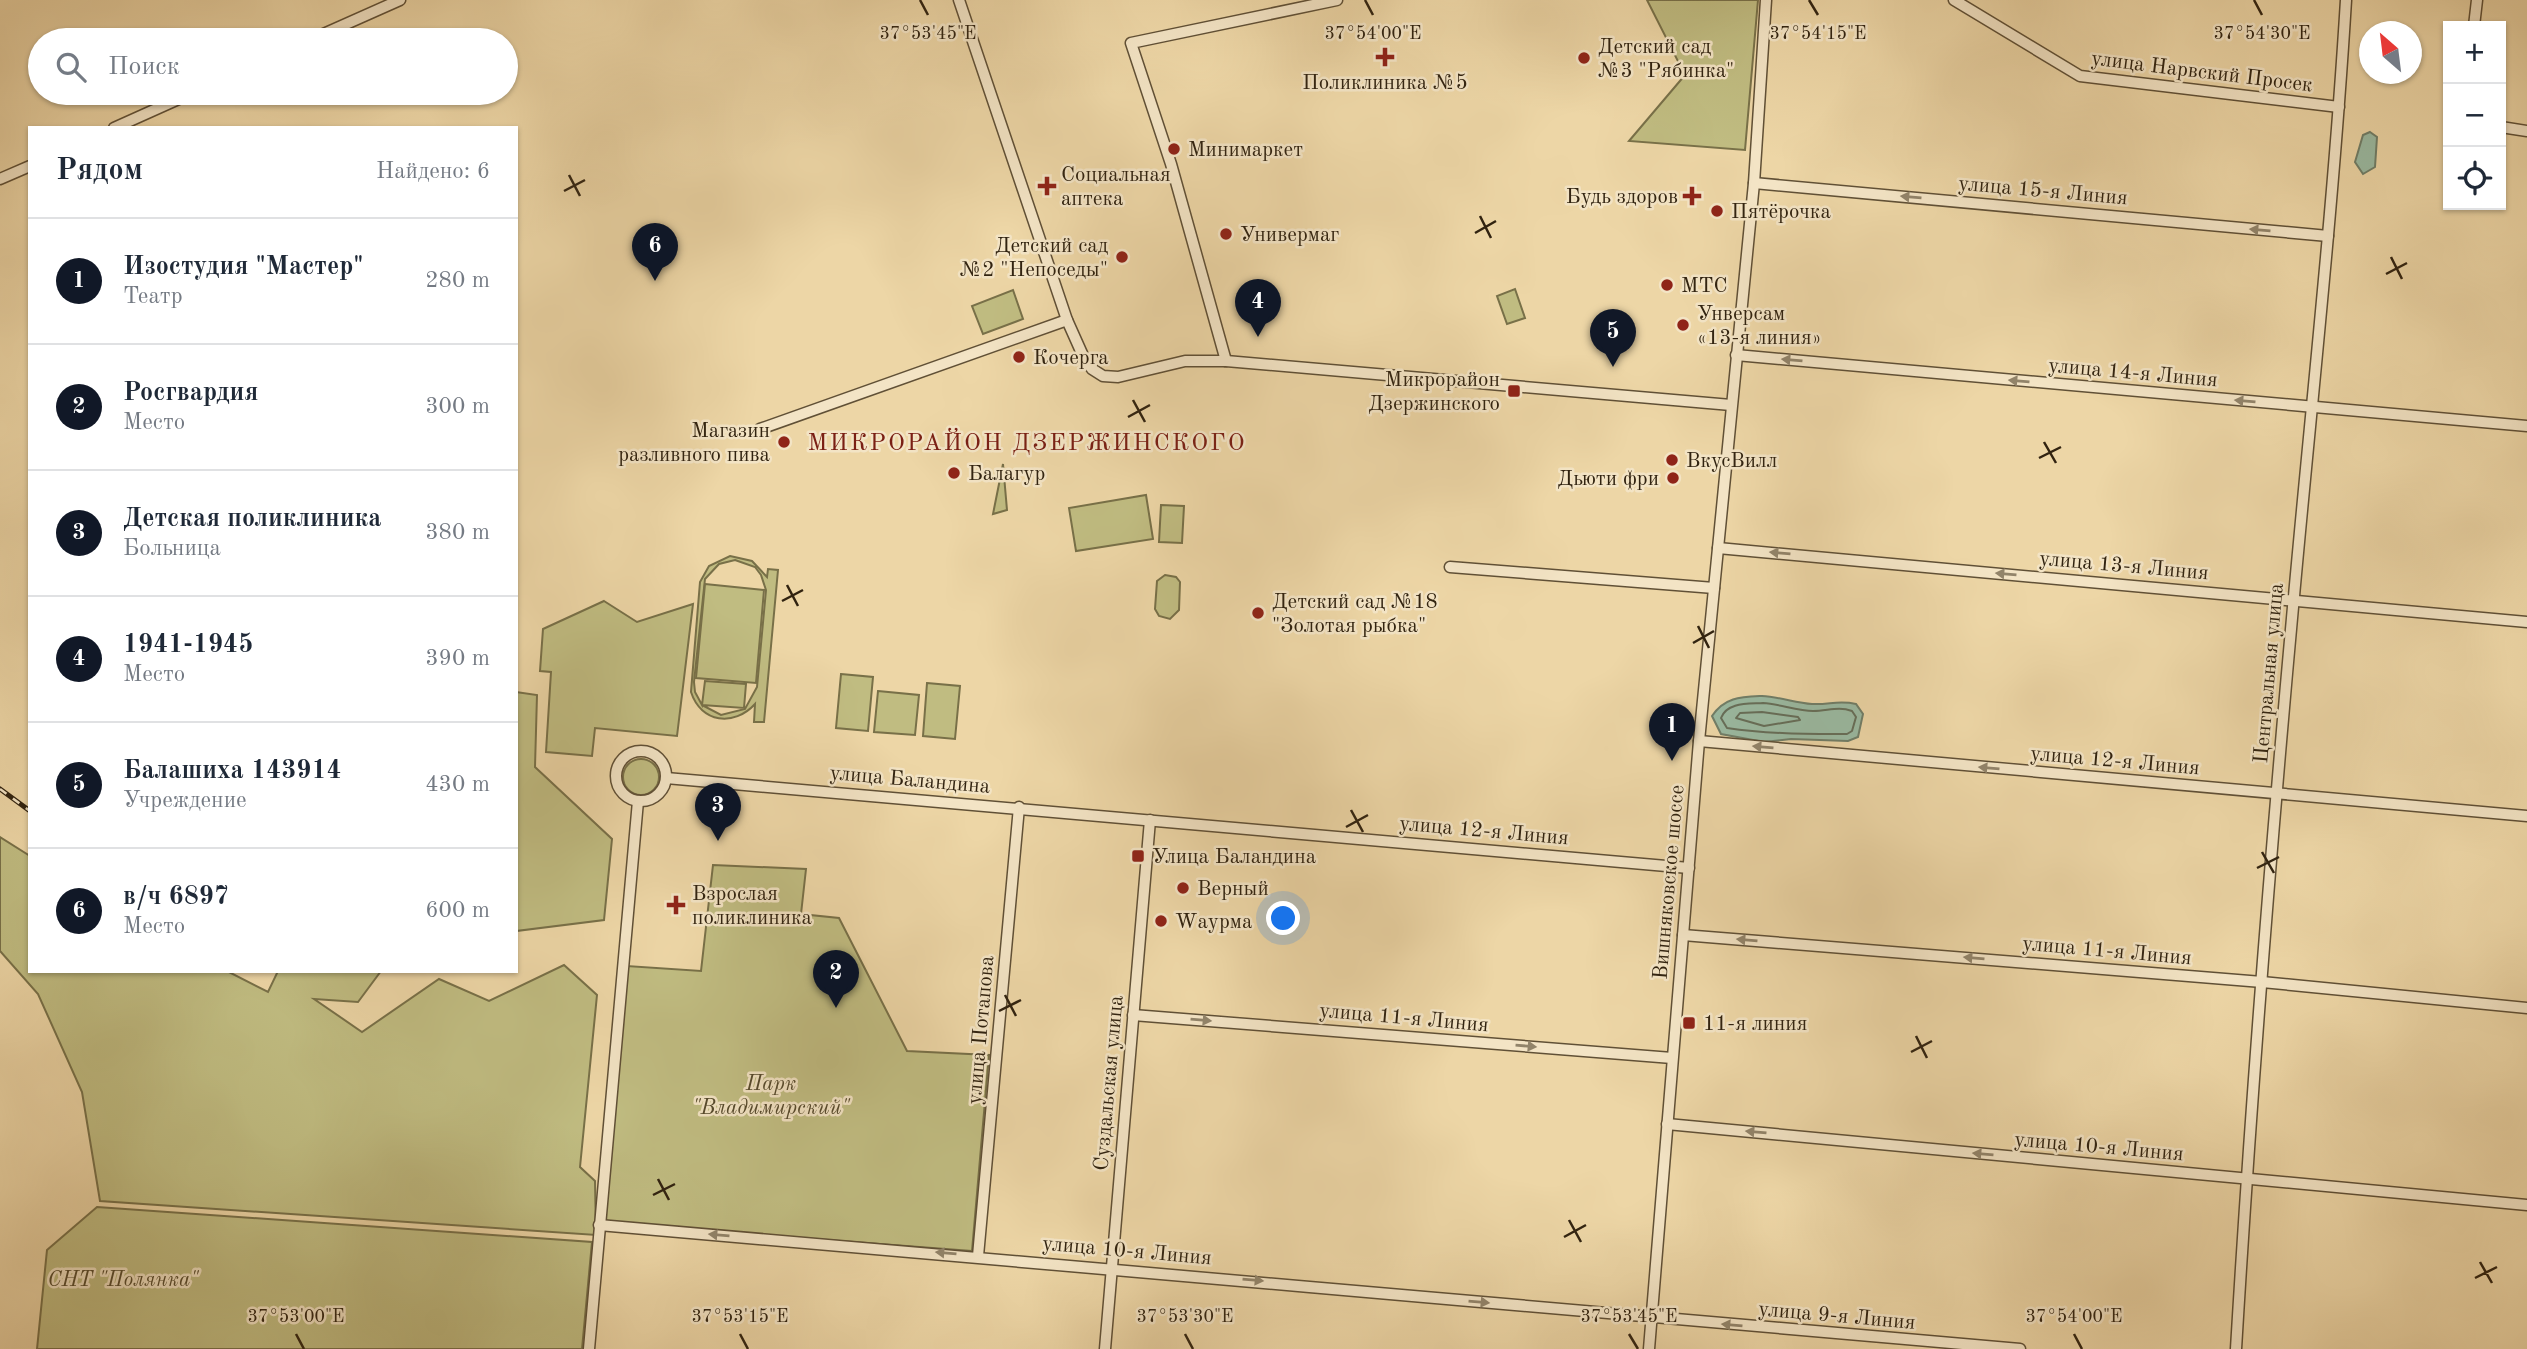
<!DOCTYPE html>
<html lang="ru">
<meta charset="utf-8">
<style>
:root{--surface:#fff;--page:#f2f2f3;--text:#1f2937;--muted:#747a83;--line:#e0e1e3;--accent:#111827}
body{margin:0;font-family:"Old Standard TT",serif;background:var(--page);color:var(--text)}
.controls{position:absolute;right:21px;top:21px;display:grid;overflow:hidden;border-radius:0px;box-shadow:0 2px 5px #0004}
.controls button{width:63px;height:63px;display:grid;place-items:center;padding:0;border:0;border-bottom:2px solid var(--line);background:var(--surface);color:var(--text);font:35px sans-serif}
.compass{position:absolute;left:2359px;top:21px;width:63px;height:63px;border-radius:50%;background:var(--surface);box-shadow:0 2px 5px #0004;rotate:332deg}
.you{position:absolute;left:1284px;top:919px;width:24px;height:24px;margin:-18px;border:5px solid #fff;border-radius:50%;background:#1a73e8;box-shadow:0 0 0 10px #1a73e833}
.badge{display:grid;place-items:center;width:46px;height:46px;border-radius:50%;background:var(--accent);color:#fff;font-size:23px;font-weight:700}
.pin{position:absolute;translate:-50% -58px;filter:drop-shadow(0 2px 4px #0008)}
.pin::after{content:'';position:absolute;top:37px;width:24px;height:21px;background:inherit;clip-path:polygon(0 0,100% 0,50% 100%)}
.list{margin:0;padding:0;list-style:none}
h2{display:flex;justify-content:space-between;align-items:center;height:91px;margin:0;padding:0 28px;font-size:30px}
h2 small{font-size:23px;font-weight:400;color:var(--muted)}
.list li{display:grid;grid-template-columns:46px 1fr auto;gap:21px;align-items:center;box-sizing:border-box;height:126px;padding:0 28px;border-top:2px solid var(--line)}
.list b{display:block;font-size:26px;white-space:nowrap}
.list p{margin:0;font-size:23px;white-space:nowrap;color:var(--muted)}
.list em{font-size:23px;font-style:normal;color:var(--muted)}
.icon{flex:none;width:38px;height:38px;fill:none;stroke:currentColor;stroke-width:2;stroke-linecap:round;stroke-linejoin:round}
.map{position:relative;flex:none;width:2527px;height:1349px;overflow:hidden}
.search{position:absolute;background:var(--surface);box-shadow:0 2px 5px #0004;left:28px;top:28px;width:490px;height:77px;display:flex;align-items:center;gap:18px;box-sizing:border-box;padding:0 24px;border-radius:38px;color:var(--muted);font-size:26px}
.panel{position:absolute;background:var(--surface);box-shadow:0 2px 5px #0004;left:28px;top:126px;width:490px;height:847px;border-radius:0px}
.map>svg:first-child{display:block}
</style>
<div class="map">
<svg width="2527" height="1349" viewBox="0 0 2527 1349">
<rect width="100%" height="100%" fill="#edd6a6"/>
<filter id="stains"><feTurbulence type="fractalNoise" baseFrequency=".00286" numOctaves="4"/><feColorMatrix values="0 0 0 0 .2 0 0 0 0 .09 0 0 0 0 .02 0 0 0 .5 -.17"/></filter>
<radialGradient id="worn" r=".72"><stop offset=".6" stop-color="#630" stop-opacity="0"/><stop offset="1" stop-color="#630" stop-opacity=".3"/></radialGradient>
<g fill="#c0bc81" stroke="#787048" stroke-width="2" fill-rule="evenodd">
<path d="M1647,0H1758L1745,150L1629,141L1685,75Z"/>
<path d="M1515,289L1525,318L1507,324L1497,296Z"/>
<path d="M1013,290L1023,319L983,334L972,306Z"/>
<path d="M1003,464L1007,510L993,514Z"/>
<path d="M1146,495L1153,539L1076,551L1069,508Z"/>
<path d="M1161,505L1184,506L1182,543L1159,542Z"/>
<path d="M730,556L752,561L767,577L768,569L778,570L764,722H754L755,704C734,727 701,723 691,692L700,582L709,566ZM735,560L755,567L761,575L766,590L757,687L745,709L721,715L702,705L744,708L746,684L705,681L702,705L695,692L694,682L705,579L719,564Z"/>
<path d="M1165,575L1176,577L1180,582L1179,610L1170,619L1159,616L1155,609L1157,581Z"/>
<path d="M705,584L764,590L756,683L696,678Z"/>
<path d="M604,601L637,622L693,604L677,736L595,728L592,756L546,752L551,672L540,671L543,629Z"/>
<path d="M841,674L873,677L868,731L836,728Z"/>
<path d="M927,683L960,686L955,739L923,736Z"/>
<path d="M878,691L919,695L915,735L874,732Z"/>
<path d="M516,692L537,695L535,767L612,839L604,920L516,931Z"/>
<circle cx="641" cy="777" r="18"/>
<path d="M0,837L30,856V971H227L268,992L278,971H381L358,1002L314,999L362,1032L439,979L489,1001L564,965L597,995L580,1167L595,1181L596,1235L100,1201L82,1092L38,994L0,951Z"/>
<path d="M713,865L806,869L801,914L839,918L907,1051L989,1055L972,1251L602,1223L627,966L701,971Z"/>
<path d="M97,1207L592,1242L582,1349H37L47,1250Z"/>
</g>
<g fill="#9abaa2" stroke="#707e68" stroke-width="2">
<path d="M2370,132L2377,137L2375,167L2363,174L2355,162L2363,135Z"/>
<path d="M1762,696C1780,697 1796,703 1812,704C1829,705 1838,700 1856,704L1863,714L1858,737L1848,741L1791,739L1764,742L1721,734L1712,716C1725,697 1741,697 1762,696Z"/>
</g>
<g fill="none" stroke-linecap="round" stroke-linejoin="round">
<g stroke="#666e59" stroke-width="2">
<path d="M1763,703C1779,704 1798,711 1813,711C1828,711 1838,706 1852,711L1856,717L1852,731L1847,734C1806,734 1767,734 1727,728L1721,718C1727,702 1748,704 1763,703Z"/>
<path d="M1762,712L1798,717L1800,720L1764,726L1736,718L1740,713Z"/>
</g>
<defs>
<g id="minor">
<path d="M959,0L1067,320L1084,358L1092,369L1103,376L1118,377L1185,361H1226L1731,405"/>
<path d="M1954,0L2080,76L2339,107"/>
<path d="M2474,26L2477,0"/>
<path d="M310,40L400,0"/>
<path d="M2501,127L2527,131"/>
<path d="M114,128L192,93"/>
<path d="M0,179L30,166"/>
<path d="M1754,183L2328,236"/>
<path d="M1736,355L2527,426"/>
<path d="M1226,361L1171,164L1131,43L1337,0"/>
<path d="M760,429L1067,320"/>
<path d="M1718,548L2527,622"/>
<path d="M1450,567L1714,588"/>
<path d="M1699,741L2527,816"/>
<circle cx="641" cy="776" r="25"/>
<path d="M666,778L1689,868"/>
<path d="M1683,935L2262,982L2527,1008"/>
<path d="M1133,1015L1672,1058"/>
<path d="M1667,1124L2527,1205"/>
<path d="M599,1225C1073,1264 1546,1310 2020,1349"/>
<path d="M978,1256L1019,807"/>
<path d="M589,1349L638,801"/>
<path d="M1105,1349L1150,820"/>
<path d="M1649,1349L1699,741L1754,183L1766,0"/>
<path d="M2236,1349C2251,1098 2271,847 2294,596C2312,398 2334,199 2346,0"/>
</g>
</defs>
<use href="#minor" stroke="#605036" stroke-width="13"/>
<use href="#minor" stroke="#f3e4c5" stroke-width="10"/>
<defs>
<path id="rail" d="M0,789L30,811"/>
</defs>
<use href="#rail" stroke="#312310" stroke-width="5"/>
<use href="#rail" stroke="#f3e4c5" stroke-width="2.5" stroke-dasharray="8" stroke-linecap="butt"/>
</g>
<defs><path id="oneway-solid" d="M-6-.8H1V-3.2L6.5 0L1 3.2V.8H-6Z" transform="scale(1.75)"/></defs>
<g fill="#92846a">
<use href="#oneway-solid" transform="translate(1911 197) rotate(-175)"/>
<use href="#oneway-solid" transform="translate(2260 230) rotate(-175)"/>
<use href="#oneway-solid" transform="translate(1792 360) rotate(-175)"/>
<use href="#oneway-solid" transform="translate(2019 381) rotate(-175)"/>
<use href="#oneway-solid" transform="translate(2245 401) rotate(-175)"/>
<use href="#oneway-solid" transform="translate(1780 553) rotate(-175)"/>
<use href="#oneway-solid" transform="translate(2006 574) rotate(-175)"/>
<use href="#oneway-solid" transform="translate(1763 747) rotate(-175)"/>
<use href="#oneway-solid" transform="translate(1989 768) rotate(-175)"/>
<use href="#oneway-solid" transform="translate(1747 940) rotate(-175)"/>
<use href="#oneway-solid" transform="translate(1974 958) rotate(-175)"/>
<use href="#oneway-solid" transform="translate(1201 1020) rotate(5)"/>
<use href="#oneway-solid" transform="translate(1526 1046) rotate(5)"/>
<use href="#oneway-solid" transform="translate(1756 1132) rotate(-175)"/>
<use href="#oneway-solid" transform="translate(1983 1154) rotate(-175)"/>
<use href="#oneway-solid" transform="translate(719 1235) rotate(-175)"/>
<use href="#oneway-solid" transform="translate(946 1253) rotate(-175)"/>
<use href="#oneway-solid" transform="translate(1253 1280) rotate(5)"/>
<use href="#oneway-solid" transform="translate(1479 1302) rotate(5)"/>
<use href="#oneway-solid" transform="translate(1732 1325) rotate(-175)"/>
</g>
<path fill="none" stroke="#312310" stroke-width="2.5" d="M920,0L928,15M1365,0L1373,15M1809,0L1818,15M2254,0L2262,15M569,175L580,196M564,191L585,180M1480,216L1491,238M1475,233L1496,221M2391,257L2402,279M2386,274L2407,263M1133,400L1145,422M1128,417L1150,405M2044,442L2056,463M2039,458L2061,447M787,585L798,606M782,601L803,590M1698,626L1709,648M1693,643L1714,631M1351,810L1363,832M1346,827L1368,815M2262,852L2274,873M2257,868L2279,857M1005,995L1016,1016M999,1011L1021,1000M1916,1036L1927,1058M1911,1052L1932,1041M658,1179L669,1200M653,1195L675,1184M1569,1220L1581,1242M1564,1237L1586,1225M2480,1262L2492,1283M2475,1278L2497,1267M296,1334L304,1349M740,1334L748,1349M1185,1334L1193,1349M1629,1334L1638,1349M2074,1334L2082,1349"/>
<g fill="#8f2418" stroke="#f3e4c5" stroke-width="2.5">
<path d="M1381.5 46.5h7v7h7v7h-7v7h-7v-7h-7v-7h7z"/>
<circle cx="1584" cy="58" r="7"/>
<circle cx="1174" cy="149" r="7"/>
<path d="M1043.5 175.5h7v7h7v7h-7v7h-7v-7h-7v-7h7z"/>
<path d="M1688.5 185.5h7v7h7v7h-7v7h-7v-7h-7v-7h7z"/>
<circle cx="1717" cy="211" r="7"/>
<circle cx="1226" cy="234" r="7"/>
<circle cx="1122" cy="257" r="7"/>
<circle cx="1667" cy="285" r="7"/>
<circle cx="1683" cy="325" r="7"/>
<circle cx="1019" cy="357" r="7"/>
<rect x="1507" y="384" width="14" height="14" rx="3.5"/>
<circle cx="784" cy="442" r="7"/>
<circle cx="1672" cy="460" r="7"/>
<circle cx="954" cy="473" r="7"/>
<circle cx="1673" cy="478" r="7"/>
<circle cx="1258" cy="613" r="7"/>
<rect x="1131" y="849" width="14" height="14" rx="3.5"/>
<circle cx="1183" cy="888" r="7"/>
<path d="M672.5 894.5h7v7h7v7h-7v7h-7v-7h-7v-7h7z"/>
<circle cx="1161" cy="921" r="7"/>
<rect x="1682" y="1016" width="14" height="14" rx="3.5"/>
</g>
<g text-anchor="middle" stroke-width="5" stroke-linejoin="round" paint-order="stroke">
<g font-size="21" fill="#312310" stroke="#f3e4c5" text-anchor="start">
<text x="1598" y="53">Детский сад<tspan x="1598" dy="24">№3 "Рябинка"</tspan></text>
<text x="1385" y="89" text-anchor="middle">Поликлиника №5</text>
<text x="1188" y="156">Минимаркет</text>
<text x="1061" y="181">Социальная<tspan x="1061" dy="24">аптека</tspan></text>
<text x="1678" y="203" text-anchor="end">Будь здоров</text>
<text x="1731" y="218">Пятёрочка</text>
<text x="1240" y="241">Универмаг</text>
<text x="1108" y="252" text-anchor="end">Детский сад<tspan x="1108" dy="24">№2 "Непоседы"</tspan></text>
<text x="1681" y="292">МТС</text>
<text x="1697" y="320">Унверсам<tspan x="1697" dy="24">«13-я линия»</tspan></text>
<text x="1033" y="364">Кочерга</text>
<text x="1500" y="386" text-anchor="end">Микрорайон<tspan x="1500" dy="24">Дзержинского</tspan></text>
<text x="770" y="437" text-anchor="end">Магазин<tspan x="770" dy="24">разливного пива</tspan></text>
<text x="1686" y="467">ВкусВилл</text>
<text x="968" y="480">Балагур</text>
<text x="1659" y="485" text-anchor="end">Дьюти фри</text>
<text x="1272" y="608">Детский сад №18<tspan x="1272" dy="24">"Золотая рыбка"</tspan></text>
<text x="1152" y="863">Улица Баландина</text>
<text x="1197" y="895">Верный</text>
<text x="692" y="900">Взрослая<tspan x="692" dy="24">поликлиника</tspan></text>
<text x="1175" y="928">Wаурма</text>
<text x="1703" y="1030">11-я линия</text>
</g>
<g font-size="21" fill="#312310" stroke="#f3e4c5">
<text transform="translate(2202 71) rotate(7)" y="7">улица Нарвский Просек</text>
<text transform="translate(2043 190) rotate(5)" y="7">улица 15-я Линия</text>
<text transform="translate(2133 372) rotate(5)" y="7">улица 14-я Линия</text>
<text transform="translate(2124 565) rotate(5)" y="7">улица 13-я Линия</text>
<text transform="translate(2268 673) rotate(-85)" y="7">Центральная улица</text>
<text transform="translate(2115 760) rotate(5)" y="7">улица 12-я Линия</text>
<text transform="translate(910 779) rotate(5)" y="7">улица Баландина</text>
<text transform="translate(1484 830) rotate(5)" y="7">улица 12-я Линия</text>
<text transform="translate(1668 882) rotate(-85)" y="7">Вишняковское шоссе</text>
<text transform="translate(2107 950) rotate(5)" y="7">улица 11-я Линия</text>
<text transform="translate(1404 1017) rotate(5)" y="7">улица 11-я Линия</text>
<text transform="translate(980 1030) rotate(-85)" y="7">улица Потапова</text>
<text transform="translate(1108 1083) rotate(-85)" y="7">Суздальская улица</text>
<text transform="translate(2099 1146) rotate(5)" y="7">улица 10-я Линия</text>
<text transform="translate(1127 1250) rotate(5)" y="7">улица 10-я Линия</text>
<text transform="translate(1837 1315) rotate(5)" y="7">улица 9-я Линия</text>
</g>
<g font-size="21" font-style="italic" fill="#55492c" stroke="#f3e4c5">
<text x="771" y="1090">Парк<tspan x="771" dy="24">"Владимирский"</tspan></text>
<text x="123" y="1286">СНТ "Полянка"</text>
</g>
<g font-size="24" letter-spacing="2" fill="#7a1f14" stroke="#f3e4c5">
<text x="1027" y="450">МИКРОРАЙОН ДЗЕРЖИНСКОГО</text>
</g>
</g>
<g font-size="18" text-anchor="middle" fill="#312310" stroke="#f3e4c5" stroke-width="5" stroke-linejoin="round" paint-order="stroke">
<text x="928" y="39">37°53'45"E</text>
<text x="1373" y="39">37°54'00"E</text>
<text x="1818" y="39">37°54'15"E</text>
<text x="2262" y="39">37°54'30"E</text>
<text x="296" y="1322">37°53'00"E</text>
<text x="740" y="1322">37°53'15"E</text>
<text x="1185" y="1322">37°53'30"E</text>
<text x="1629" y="1322">37°53'45"E</text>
<text x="2074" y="1322">37°54'00"E</text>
</g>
<rect width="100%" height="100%" filter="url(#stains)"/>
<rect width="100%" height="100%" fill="url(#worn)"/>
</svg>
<div class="controls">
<button>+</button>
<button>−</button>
<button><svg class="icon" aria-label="locate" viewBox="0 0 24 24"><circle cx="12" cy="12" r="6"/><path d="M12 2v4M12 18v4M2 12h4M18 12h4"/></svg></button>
</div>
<svg class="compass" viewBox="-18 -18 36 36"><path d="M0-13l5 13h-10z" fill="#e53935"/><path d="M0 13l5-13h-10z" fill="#747a83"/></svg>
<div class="you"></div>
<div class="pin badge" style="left:1672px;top:761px">1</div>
<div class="pin badge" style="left:836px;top:1008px">2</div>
<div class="pin badge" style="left:718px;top:841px">3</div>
<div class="pin badge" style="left:1258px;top:337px">4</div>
<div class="pin badge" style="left:1613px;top:367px">5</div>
<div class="pin badge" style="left:655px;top:281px">6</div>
<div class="search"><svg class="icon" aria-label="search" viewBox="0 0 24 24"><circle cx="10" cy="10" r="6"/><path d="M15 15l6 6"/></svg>Поиск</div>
<section class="panel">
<h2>Рядом<small>Найдено: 6</small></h2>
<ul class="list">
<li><span class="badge">1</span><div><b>Изостудия &quot;Мастер&quot;</b><p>Театр</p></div><em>280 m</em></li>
<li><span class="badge">2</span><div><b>Росгвардия</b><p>Место</p></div><em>300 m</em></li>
<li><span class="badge">3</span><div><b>Детская поликлиника</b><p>Больница</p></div><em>380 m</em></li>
<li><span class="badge">4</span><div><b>1941-1945</b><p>Место</p></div><em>390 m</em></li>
<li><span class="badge">5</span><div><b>Балашиха 143914</b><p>Учреждение</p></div><em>430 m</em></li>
<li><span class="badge">6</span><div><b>в/ч 6897</b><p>Место</p></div><em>600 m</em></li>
</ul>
</section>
</div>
